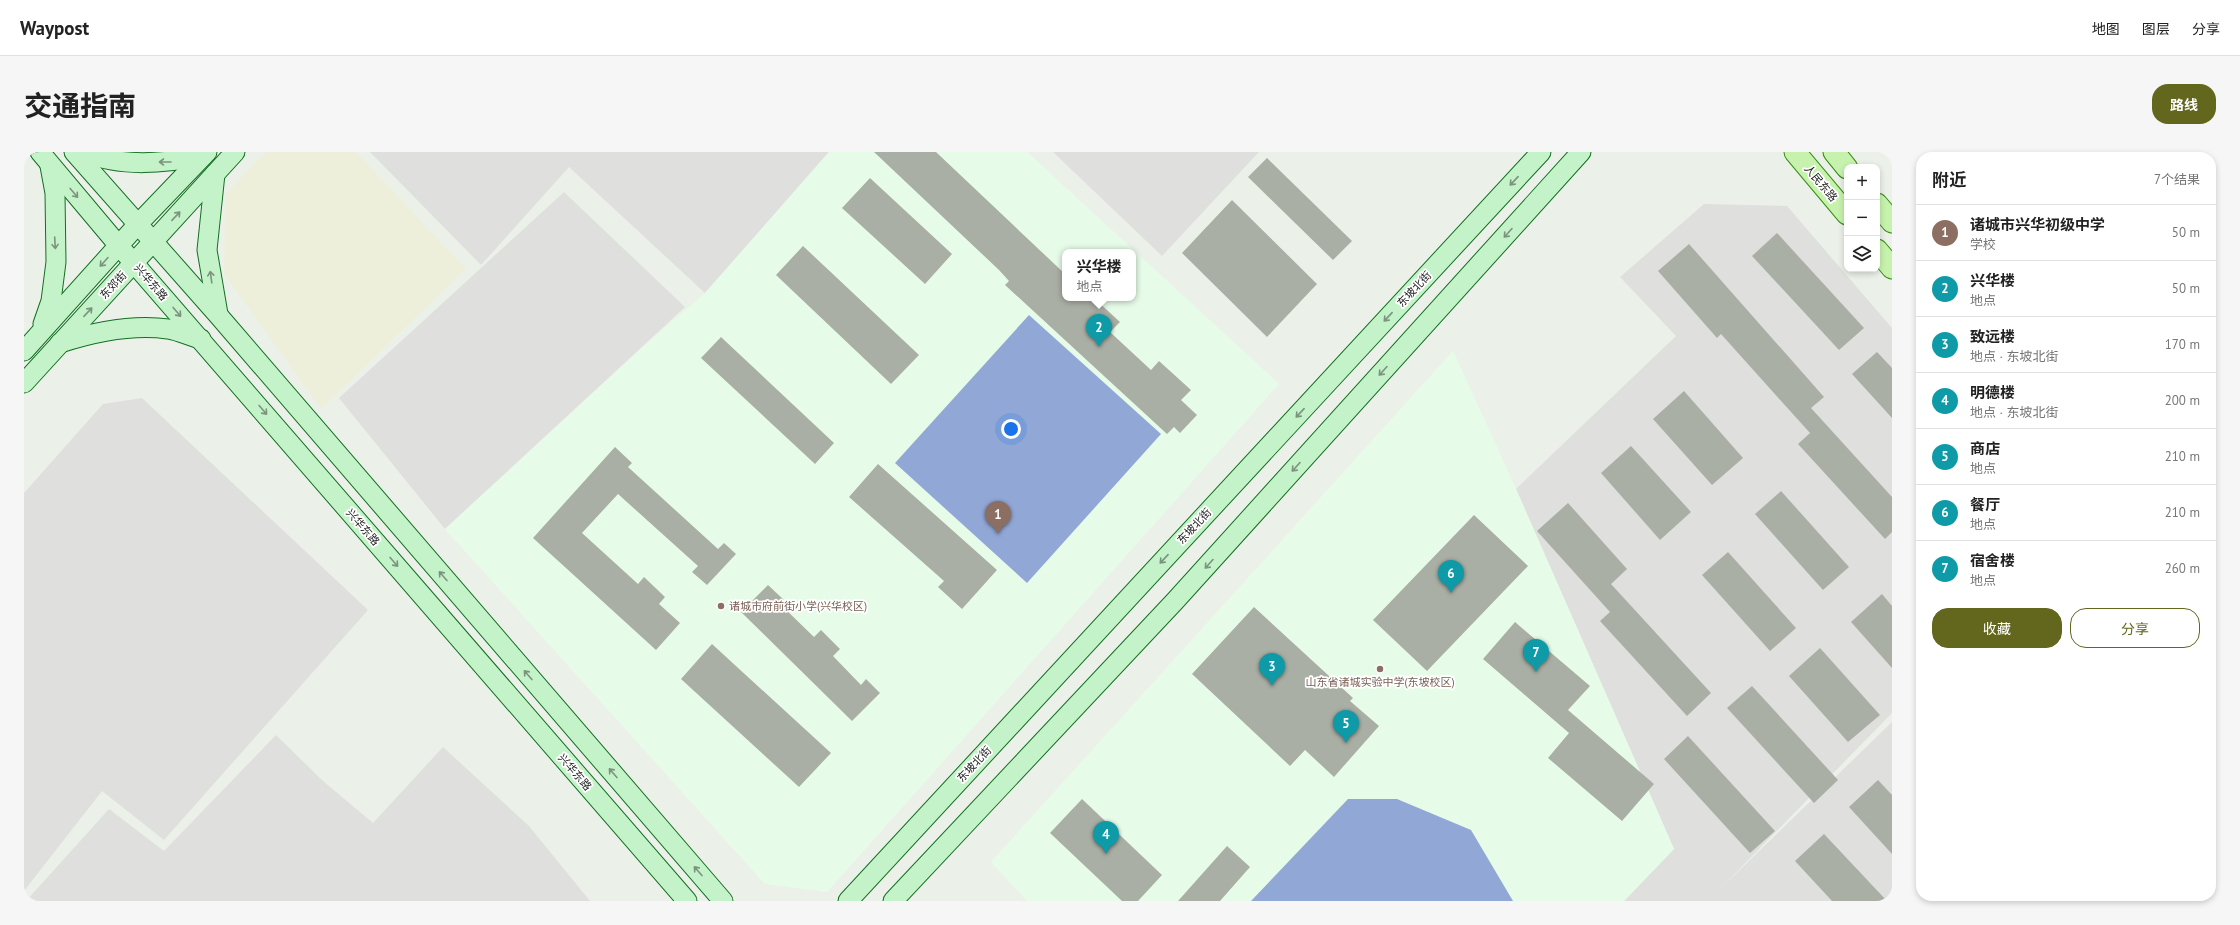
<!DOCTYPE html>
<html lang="zh">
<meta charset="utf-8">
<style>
:root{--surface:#fff;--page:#f6f6f6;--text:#222;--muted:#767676;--line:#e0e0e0;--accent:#63671d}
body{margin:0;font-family:"PT Sans","Noto Sans SC",sans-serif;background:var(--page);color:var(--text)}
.controls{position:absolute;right:12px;top:12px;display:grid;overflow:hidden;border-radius:8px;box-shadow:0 2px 6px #0003}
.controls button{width:36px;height:36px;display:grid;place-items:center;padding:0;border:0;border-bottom:1px solid var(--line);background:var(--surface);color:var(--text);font:20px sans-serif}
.you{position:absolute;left:987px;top:277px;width:14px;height:14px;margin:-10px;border:3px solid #fff;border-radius:50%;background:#1a73e8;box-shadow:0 0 0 6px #1a73e833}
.badge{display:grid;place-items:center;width:26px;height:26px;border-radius:50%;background:var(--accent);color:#fff;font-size:13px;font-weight:700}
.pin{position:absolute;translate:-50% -33px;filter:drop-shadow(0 1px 2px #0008)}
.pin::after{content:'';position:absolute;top:21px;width:14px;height:12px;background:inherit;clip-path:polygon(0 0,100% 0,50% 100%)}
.popup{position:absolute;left:1038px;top:97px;width:74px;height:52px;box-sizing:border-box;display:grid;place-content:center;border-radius:8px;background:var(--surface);filter:drop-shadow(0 1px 3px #0005);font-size:13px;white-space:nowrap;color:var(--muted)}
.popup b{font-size:15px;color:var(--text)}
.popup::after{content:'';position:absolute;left:50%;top:100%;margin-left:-8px;border:8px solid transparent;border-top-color:var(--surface)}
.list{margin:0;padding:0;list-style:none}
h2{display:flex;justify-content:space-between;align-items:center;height:52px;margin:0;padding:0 16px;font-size:17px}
h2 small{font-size:13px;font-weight:400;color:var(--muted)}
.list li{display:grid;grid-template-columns:26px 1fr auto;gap:12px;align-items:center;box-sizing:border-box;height:56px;padding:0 16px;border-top:1px solid var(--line)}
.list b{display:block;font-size:15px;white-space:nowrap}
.list p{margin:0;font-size:13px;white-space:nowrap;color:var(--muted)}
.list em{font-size:13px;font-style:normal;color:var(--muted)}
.actions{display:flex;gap:8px;padding:12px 16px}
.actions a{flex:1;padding:9px 0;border:1px solid var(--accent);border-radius:16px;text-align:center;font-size:14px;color:var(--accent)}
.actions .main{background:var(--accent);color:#fff}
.icon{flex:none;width:22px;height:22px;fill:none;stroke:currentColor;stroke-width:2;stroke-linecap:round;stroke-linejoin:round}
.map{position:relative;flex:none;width:1868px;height:749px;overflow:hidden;border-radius:16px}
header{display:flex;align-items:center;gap:24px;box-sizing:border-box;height:56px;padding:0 20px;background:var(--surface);border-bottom:1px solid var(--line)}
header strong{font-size:19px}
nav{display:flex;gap:22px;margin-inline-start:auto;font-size:14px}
.intro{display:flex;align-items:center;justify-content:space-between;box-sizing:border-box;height:96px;padding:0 24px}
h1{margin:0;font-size:28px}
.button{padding:10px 18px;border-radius:16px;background:var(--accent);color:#fff;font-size:14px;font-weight:700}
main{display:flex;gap:24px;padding:0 24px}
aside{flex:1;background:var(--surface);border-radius:16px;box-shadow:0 2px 6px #0003}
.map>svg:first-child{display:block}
</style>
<header>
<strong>Waypost</strong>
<nav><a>地图</a><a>图层</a><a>分享</a></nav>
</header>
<div class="intro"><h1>交通指南</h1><a class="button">路线</a></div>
<main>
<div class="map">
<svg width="1868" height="749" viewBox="0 0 1868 749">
<rect width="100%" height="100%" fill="#ebf1e9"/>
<g fill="#dfdfde">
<path d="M346,0H805L681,141L545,15L457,113Z"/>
<path d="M1029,0H1235L1138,104Z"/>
<path d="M540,40L661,155L421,377L315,246Z"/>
<path d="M1680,52L1763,54L1868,176V561L1697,736L1868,570V749H1600L1650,697L1492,337L1652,184L1596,125Z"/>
<path d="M118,246L344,458L140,688L78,639L0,739V341L79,252Z"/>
<path d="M252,583L299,629L349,671L419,595L505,674L566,749H2L85,657L140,699Z"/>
</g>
<path fill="#edefdb" d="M242,0H332L442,117L297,257L200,122L201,42Z"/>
<g fill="#e7fce8" fill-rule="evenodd">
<path d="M805,0H1003L1255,232L803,740L741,732L421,377L621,193L681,141ZM1041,100H1109V146H1041Z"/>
<path d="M1429,199L1492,337L1650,697L1600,749H1003L967,710Z"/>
</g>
<g fill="#91a8d6">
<path d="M1005,163L1137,282L1003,431L871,311Z"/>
<path d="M1324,647H1373L1447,678L1489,749H1227Z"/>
</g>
<g fill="#aaafa5">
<path d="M850,0H912L1041,122V146H1070L1096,170L1086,180L1127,218L1135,209L1167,238L1157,248L1173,263L1156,281L1150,275L1143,282L981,133L985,129L975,118Z"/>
<path d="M1243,6L1328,89L1309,108L1224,25Z"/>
<path d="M846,26L928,102L901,132L818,56Z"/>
<path d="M1208,48L1293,132L1243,185L1158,101Z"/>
<path d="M1753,81L1840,176L1815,198L1728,104Z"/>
<path d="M1665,92L1800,245L1787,256L1868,345V380L1861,387L1774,292L1786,281L1697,182L1693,186L1634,119Z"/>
<path d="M779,94L895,203L867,232L752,123Z"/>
<path d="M697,185L810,291L791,312L677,206Z"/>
<path d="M1853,200L1868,216V266L1828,222Z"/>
<path d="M1660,239L1719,306L1688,333L1629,267Z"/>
<path d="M1607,294L1667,360L1636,388L1577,321Z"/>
<path d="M591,295L608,311L604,315L694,397L700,391L712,402L683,433L668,420L674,414L594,342L558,381L614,432L620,425L641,445L635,452L656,471L632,498L509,386Z"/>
<path d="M854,312L973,418L938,457L914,435L920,429L825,345Z"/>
<path d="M1757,339L1825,415L1799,438L1731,362Z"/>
<path d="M1544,351L1603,417L1587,432L1687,541L1663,564L1576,469L1586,460L1513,379Z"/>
<path d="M1450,363L1504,414L1403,519L1349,468Z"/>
<path d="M1704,400L1772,476L1746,499L1678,423Z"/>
<path d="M744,433L760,448L756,452L790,485L797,478L816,497L809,504L837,533L842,527L856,541L828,569L717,460Z"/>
<path d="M1858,442L1868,454V516L1827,470Z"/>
<path d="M1230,455L1329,546L1326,549L1355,574L1310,625L1281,598L1266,614L1168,522Z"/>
<path d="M1491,470L1566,534L1544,558L1630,632L1598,669L1524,606L1545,581L1459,507Z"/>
<path d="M688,492L807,601L775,635L657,527Z"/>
<path d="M1796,496L1856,563L1824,590L1765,524Z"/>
<path d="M1728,534L1814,628L1790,651L1703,556Z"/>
<path d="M1664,584L1751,679L1726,701L1640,607Z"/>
<path d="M1854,628L1868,643V702L1825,655Z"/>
<path d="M1058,647L1138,723L1114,749H1098L1026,681Z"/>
<path d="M1800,682L1863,749H1808L1771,709Z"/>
<path d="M1203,694L1226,715L1196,749H1154Z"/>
</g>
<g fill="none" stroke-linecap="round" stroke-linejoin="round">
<defs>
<g id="secondary">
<path d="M16,0L95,94L663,749"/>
<path d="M50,0L194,163L699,749"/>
<path d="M61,0C97,16 142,11 179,4"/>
<path d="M191,22L183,98L194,162"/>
<path d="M19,172L27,149L32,110L31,41L26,14"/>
<path d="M36,191C70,180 108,172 144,177C155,179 166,184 177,187"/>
<path d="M0,199L114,72L183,0"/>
<path d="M0,231L211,0"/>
<path d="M824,749L1517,0"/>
<path d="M869,749L1151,449L1557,0"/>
</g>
<g id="primary">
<path d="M1771,0L1823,62"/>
<path d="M1810,0L1823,16"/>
<path d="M1853,52L1868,70"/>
<path d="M1853,98L1868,116"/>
</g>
</defs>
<use href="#secondary" stroke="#126f21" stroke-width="21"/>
<use href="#primary" stroke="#348d12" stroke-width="23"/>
<use href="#secondary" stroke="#c5f3c9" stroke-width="19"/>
<use href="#primary" stroke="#c7f2ad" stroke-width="21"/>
</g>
<defs><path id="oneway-shaft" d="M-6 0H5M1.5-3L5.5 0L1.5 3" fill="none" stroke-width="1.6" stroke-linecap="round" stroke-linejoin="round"/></defs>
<g stroke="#7b947d">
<use href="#oneway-shaft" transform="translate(141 10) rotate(-180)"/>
<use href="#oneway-shaft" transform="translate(1490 29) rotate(133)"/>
<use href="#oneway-shaft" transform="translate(50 41) rotate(50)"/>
<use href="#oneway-shaft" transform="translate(152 64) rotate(-47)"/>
<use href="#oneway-shaft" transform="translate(1484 81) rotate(132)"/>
<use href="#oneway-shaft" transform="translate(31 91) rotate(87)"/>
<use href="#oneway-shaft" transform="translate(80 110) rotate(132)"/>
<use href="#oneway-shaft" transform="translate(187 125) rotate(-98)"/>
<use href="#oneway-shaft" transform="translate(64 160) rotate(-47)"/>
<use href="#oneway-shaft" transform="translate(153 160) rotate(49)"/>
<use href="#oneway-shaft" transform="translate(1364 165) rotate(133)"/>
<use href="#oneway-shaft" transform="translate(1359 219) rotate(132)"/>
<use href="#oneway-shaft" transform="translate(239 258) rotate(49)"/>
<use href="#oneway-shaft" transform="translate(1276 261) rotate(133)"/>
<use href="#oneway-shaft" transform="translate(1272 315) rotate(132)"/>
<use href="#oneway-shaft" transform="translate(1140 407) rotate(133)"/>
<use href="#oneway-shaft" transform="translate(370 410) rotate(49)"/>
<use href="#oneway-shaft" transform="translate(1185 412) rotate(132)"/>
<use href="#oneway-shaft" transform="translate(419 424) rotate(-131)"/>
<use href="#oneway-shaft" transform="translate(504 523) rotate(-131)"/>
<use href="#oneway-shaft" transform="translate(589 621) rotate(-131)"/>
<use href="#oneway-shaft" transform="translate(674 719) rotate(-131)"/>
</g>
<g fill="#8d6e63" stroke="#fff" stroke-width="1.5">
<circle cx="697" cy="454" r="4"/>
<circle cx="1356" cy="517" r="4"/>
</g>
<g text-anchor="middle" stroke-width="3.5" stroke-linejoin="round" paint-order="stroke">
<g font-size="11" fill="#212121" stroke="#fff">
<text transform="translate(1797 31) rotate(50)" y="4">人民东路</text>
<text transform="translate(127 130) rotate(49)" y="4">兴华东路</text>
<text transform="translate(89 133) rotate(-47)" y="4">东郊街</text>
<text transform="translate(1390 137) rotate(-47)" y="4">东坡北街</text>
<text transform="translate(1170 374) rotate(-47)" y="4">东坡北街</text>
<text transform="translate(339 375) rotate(49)" y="4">兴华东路</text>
<text transform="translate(950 612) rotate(-47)" y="4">东坡北街</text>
<text transform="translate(551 620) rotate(49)" y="4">兴华东路</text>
</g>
<g font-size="11" fill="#785e54" stroke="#fff" text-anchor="start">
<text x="705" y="458">诸城市府前街小学(兴华校区)</text>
<text x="1356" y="534" text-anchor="middle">山东省诸城实验中学(东坡校区)</text>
</g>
</g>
</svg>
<div class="controls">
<button>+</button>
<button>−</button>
<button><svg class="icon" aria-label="layers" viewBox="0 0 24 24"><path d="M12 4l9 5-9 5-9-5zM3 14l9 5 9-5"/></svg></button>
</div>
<div class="you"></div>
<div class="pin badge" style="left:974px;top:382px;background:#8d6e63">1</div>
<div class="pin badge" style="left:1075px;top:195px;background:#0f9aa8">2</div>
<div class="popup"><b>兴华楼</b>地点</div>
<div class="pin badge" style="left:1248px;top:534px;background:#0f9aa8">3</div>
<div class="pin badge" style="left:1082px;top:702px;background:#0f9aa8">4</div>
<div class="pin badge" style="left:1322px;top:591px;background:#0f9aa8">5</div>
<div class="pin badge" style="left:1427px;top:441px;background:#0f9aa8">6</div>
<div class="pin badge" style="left:1512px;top:520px;background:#0f9aa8">7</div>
</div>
<aside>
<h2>附近<small>7个结果</small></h2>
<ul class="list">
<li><span class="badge" style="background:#8d6e63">1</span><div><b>诸城市兴华初级中学</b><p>学校</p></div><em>50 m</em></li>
<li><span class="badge" style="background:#0f9aa8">2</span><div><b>兴华楼</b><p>地点</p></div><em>50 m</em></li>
<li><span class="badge" style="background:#0f9aa8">3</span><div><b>致远楼</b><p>地点 · 东坡北街</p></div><em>170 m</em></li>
<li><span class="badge" style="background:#0f9aa8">4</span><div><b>明德楼</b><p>地点 · 东坡北街</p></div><em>200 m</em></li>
<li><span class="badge" style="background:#0f9aa8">5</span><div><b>商店</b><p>地点</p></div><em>210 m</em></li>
<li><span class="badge" style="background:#0f9aa8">6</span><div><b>餐厅</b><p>地点</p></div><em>210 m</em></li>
<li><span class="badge" style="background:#0f9aa8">7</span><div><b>宿舍楼</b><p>地点</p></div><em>260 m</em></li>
</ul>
<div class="actions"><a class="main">收藏</a><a>分享</a></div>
</aside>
</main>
